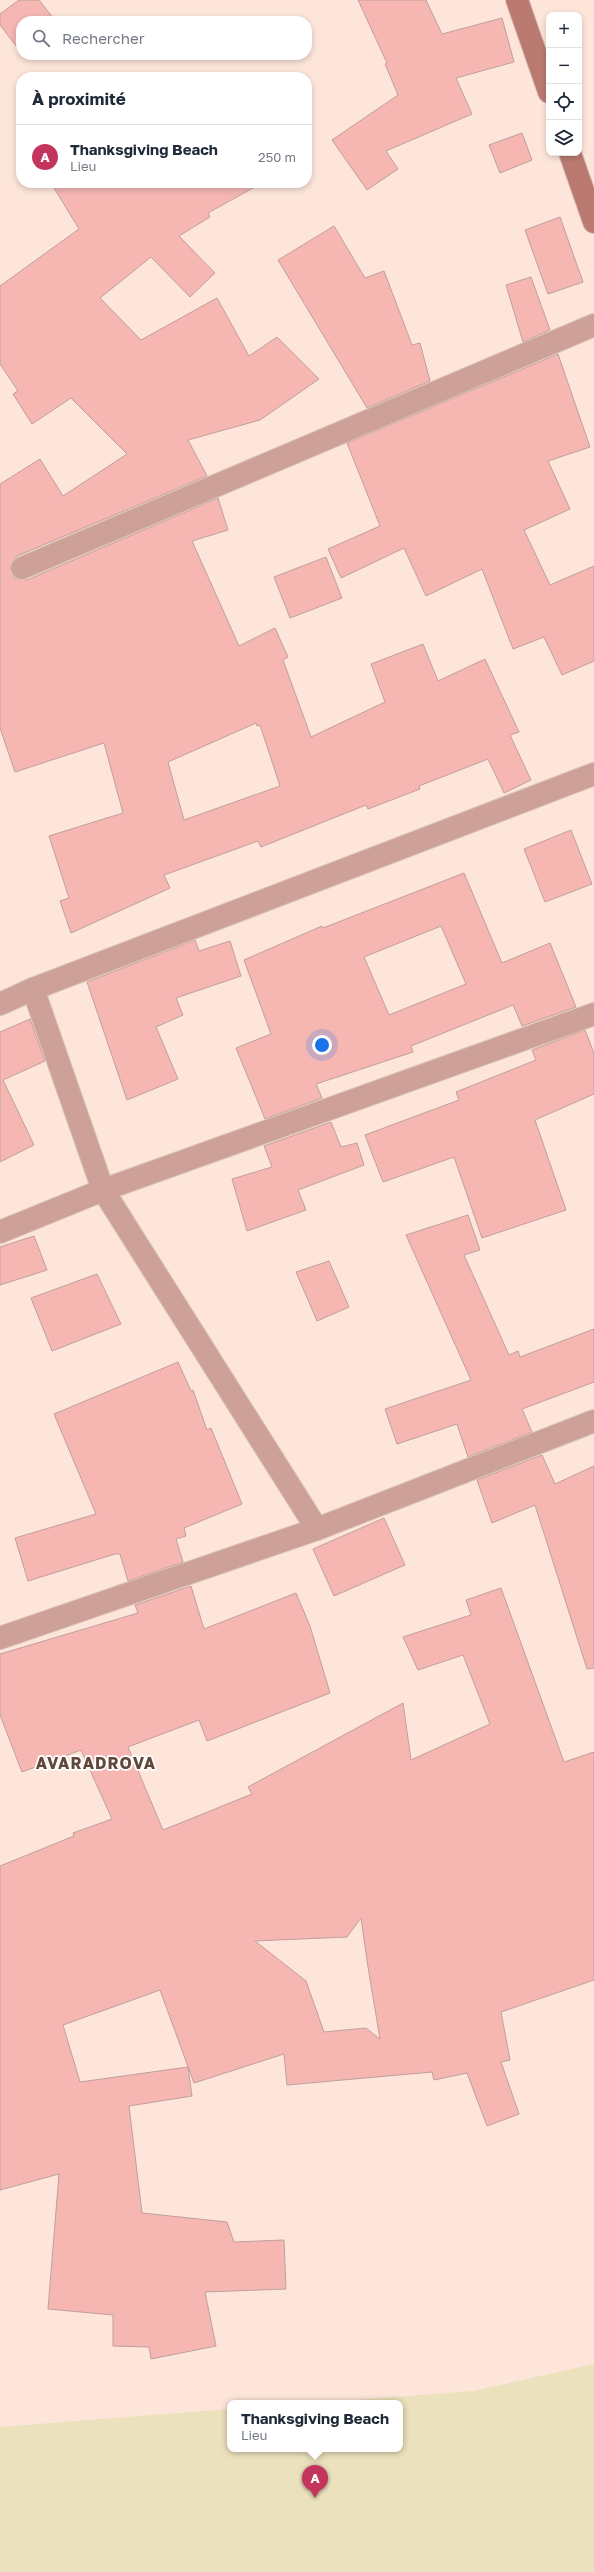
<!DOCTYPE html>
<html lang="fr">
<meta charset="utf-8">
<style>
:root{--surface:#fff;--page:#f2f2f3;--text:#1f2937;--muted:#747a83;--line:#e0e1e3;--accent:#c4355d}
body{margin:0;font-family:"Golos Text",sans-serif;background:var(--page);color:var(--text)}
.controls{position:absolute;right:12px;top:12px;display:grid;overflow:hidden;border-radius:8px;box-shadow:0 2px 6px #0003}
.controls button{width:36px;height:36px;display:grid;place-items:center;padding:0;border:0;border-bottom:1px solid var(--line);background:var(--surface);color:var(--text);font:20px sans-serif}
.you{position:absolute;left:322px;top:1045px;width:14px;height:14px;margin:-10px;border:3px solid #fff;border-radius:50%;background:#1a73e8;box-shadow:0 0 0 6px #1a73e833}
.badge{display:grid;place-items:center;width:26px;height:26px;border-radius:50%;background:var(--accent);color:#fff;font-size:13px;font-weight:700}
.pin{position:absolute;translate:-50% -33px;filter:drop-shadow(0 1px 2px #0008)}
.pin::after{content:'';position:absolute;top:21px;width:14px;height:12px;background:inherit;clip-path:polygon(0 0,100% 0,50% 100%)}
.popup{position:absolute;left:227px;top:2400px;width:176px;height:52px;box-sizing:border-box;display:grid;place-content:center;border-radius:8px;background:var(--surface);filter:drop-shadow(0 1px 3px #0005);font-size:13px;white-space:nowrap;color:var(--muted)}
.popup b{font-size:15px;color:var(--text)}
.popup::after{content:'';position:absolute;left:50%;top:100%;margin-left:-8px;border:8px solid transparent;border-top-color:var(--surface)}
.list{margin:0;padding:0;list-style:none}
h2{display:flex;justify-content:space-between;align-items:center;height:52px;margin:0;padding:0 16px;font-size:17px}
h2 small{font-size:13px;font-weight:400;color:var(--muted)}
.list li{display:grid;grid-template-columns:26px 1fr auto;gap:12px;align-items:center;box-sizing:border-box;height:64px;padding:0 16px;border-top:1px solid var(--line)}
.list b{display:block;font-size:15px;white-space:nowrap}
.list p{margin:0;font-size:13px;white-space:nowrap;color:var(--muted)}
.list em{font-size:13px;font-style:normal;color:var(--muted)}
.icon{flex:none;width:22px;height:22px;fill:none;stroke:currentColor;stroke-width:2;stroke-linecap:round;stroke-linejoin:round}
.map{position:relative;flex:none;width:594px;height:2572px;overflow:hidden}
.search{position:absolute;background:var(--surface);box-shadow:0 2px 6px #0003;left:16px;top:16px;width:296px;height:44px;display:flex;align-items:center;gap:10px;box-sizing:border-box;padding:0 14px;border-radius:16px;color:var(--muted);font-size:15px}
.panel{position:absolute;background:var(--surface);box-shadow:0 2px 6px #0003;left:16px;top:72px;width:296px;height:116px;border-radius:16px}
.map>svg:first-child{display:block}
</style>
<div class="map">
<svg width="594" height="2572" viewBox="0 0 594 2572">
<rect width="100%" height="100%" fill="#fde5da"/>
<path fill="#ebe1bc" d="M594,2364V2572H0V2427L230,2409V2449H400V2403H316L474,2391Z"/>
<g fill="#f6b7b3" stroke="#bf9f9d" fill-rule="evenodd">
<path d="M19,0H39L54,19L51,21H21V44L17,47L0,25V14Z"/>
<path d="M358,0H426L442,34L502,18L514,62L456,78L472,114L386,151L398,169L367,190L332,140L398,95L385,64L387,63Z"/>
<path d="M522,133L532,160L500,173L489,145Z"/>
<path d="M51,183H262L208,213L210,217L179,236L215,273L190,297L151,257L100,298L141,340L217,298L249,356L277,337L319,379L260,420L188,440L207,476L17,556L10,566L14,578L27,580L218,498L228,530L192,541L239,646L275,628L288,657L283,660L311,737L385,702L371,664L423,644L438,681L485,659L519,732L510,735L531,780L504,793L488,759L419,786L420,789L368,809L366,805L261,847L258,841L164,875L170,888L71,933L60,901L69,898L49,836L123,813L104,743L15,772L0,728V484L40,459L63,496L127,454L71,398L32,424L13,394L18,391L0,364V286L79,229ZM256,723L257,726L260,725L280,786L184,820L168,762Z"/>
<path d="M560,217L583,282L548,294L525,230Z"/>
<path d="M334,226L365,278L384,271L412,345L420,343L430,381L367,408L278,260Z"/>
<path d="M531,277L550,330L523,342L506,285Z"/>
<path d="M558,354L590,447L548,461L570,509L524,530L550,585L594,566V661L562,675L544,637L513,649L482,569L426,596L404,548L341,578L328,549L380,526L347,443Z"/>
<path d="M326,557L342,598L290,618L274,577Z"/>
<path d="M571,830L592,884L545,902L524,849Z"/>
<path d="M464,873L502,963L550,943L576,1007L522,1026L513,1005L411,1046L413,1052L316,1084L322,1098L265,1119L236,1048L271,1034L244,960L322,926L323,928ZM441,926L466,984L389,1015L364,957Z"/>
<path d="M195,940L199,951L230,941L241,976L176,998L183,1015L156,1027L178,1079L127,1100L87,982Z"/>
<path d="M30,1019L45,1061L3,1080L34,1145L0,1162V1032Z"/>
<path d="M585,1030L594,1053V1094L535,1120L566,1210L482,1238L454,1157L383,1182L365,1135L459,1100L456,1092L536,1060L532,1050Z"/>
<path d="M331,1122L341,1147L357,1143L364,1165L298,1190L306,1210L247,1231L232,1179L272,1167L264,1146Z"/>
<path d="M468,1215L480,1250L464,1255L509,1355L518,1351L520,1357L594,1329V1382L522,1409L532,1432L468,1457L457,1424L397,1444L385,1409L471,1380L406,1235Z"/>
<path d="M34,1236L47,1270L0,1285V1247Z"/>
<path d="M329,1261L349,1307L317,1321L296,1272Z"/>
<path d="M97,1274L121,1324L52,1351L31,1298Z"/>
<path d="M178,1362L191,1391L193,1390L207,1430L211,1428L242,1504L184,1528L186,1536L176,1539L183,1562L128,1581L120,1554H115L28,1581L15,1538L96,1514L54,1414Z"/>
<path d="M542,1455L555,1484L594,1466V1668L587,1669L535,1505L492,1523L477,1480Z"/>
<path d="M384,1518L405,1565L334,1596L313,1549Z"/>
<path d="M191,1586L204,1629L296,1593L310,1626L330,1693L207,1741L199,1720L128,1747L163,1830L252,1794L248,1787L403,1703L411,1760L490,1724L463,1655L418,1670L403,1637L471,1615L466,1600L501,1588L564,1762L594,1752V1980L501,2012L510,2060L501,2062L519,2114L487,2126L467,2073L434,2080L432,2072L287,2085L284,2054L194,2083L160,1990L63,2025L80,2082L188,2067L192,2096L129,2106L142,2213L227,2222L234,2242L284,2240L286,2289L205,2292L216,2346L151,2359L149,2347L113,2346V2315L48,2309L59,2174L0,2190V1866L74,1836L73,1833L112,1819L81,1750L22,1772L0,1715V1654L138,1613L135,1605ZM361,1918L368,1967L380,2039L366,2028L324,2032L306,1981L255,1941L347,1937Z"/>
</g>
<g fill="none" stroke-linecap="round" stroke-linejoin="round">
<defs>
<g id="lane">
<path d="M22,568L594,325"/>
<path d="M0,1004L33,989L594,774"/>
<path d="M0,1638L317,1529L103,1190L33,989"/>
</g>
<g id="street">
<path d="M0,1232L103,1190L594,1014"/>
<path d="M317,1529L594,1421"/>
</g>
<g id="secondary">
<path d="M517,0L549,92"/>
<path d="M570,153L594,222"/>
</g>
</defs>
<use href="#lane" stroke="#d9c3b9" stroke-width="24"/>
<use href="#street" stroke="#d9c3b9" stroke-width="24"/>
<use href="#secondary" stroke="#d9c3b9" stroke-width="24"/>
<use href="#lane" stroke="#cda098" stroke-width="22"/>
<use href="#street" stroke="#cda098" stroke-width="22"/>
<use href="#secondary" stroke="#bb7a70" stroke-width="22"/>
</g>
<g text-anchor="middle" stroke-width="3.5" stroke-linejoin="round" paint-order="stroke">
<g font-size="16" font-weight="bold" letter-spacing="1" fill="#61483d" stroke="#fff">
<text x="96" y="1769">AVARADROVA</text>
</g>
</g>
</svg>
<div class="controls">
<button>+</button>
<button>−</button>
<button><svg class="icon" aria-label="locate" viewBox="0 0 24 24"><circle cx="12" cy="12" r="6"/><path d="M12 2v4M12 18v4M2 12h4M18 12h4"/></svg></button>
<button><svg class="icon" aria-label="layers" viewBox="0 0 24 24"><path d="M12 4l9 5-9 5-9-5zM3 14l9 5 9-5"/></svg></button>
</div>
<div class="you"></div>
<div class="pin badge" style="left:315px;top:2498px">A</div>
<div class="popup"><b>Thanksgiving Beach</b>Lieu</div>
<div class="search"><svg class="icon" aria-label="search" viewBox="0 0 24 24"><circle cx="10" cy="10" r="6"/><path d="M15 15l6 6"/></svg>Rechercher</div>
<section class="panel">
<h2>À proximité<small></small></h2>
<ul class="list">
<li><span class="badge">A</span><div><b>Thanksgiving Beach</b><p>Lieu</p></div><em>250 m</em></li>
</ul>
</section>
</div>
